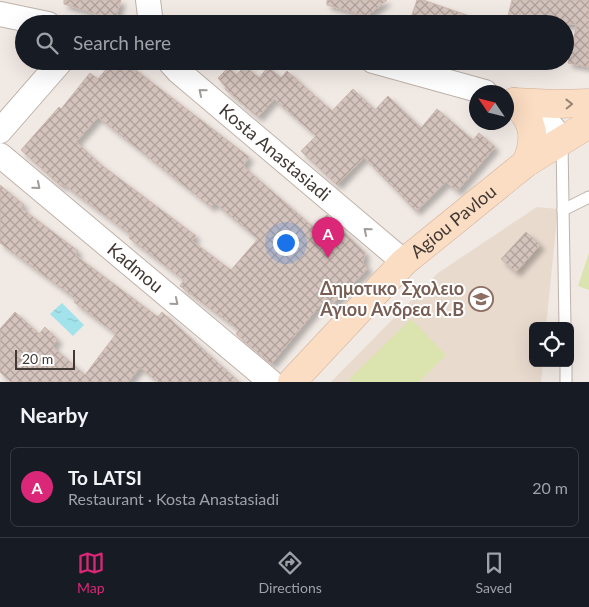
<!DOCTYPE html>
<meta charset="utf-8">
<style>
:root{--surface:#171b24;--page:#20242c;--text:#f1f3f6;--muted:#9ea1a6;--line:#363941;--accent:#db2777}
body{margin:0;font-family:Lato,sans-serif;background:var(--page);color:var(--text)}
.controls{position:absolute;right:15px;bottom:15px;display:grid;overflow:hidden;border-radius:8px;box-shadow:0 5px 20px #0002}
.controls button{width:45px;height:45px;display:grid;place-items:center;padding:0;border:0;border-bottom:1px solid var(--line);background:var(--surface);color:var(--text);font:25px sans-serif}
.compass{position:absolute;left:469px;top:85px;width:45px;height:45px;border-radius:50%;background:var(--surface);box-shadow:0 5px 20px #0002;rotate:305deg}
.scale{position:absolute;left:15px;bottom:12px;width:60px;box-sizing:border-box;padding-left:5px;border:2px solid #423934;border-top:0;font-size:14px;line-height:18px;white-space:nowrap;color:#423934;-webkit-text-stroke:4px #fff;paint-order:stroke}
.you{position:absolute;left:285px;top:242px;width:18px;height:18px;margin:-12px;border:4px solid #fff;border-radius:50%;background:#1a73e8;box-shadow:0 0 0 8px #1a73e833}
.badge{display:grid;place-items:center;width:32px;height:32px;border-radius:50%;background:var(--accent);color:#fff;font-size:16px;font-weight:700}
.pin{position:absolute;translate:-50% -41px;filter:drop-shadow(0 1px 2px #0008)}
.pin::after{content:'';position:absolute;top:26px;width:18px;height:15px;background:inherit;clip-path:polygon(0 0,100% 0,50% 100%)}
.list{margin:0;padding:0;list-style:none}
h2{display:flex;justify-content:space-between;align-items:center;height:65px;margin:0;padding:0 20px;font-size:21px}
h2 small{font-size:16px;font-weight:400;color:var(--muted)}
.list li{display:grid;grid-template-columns:32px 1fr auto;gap:15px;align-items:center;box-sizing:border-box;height:80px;margin:0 10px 10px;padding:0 10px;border:1px solid var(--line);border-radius:8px}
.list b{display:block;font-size:19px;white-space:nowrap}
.list p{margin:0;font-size:16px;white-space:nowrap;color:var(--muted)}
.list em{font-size:16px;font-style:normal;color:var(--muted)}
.icon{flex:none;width:28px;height:28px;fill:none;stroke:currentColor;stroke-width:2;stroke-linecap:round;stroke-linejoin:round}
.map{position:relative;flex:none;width:589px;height:382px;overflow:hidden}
.search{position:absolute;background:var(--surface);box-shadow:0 5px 20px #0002;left:15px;right:15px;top:15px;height:55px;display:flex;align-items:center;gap:12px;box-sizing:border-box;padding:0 18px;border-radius:28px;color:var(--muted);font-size:19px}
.sheet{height:155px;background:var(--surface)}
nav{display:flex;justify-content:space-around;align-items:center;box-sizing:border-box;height:70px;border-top:1px solid var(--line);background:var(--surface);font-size:14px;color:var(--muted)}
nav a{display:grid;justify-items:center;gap:2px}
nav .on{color:var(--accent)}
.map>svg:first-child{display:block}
</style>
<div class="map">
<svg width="589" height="382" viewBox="0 0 589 382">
<defs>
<pattern id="water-ripples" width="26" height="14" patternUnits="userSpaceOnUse" patternTransform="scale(1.25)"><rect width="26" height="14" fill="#a2e3eb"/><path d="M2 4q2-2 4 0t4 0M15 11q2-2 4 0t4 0" fill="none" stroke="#8dc4ca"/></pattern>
<pattern id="building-cross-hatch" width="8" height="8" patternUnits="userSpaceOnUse" patternTransform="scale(1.25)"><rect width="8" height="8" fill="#d5c4bd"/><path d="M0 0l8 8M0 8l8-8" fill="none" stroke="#aea09a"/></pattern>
<filter id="shadow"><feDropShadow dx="4.5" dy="4.5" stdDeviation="2.5" flood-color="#0004"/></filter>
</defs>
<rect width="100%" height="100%" fill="#f1e9e4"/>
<path fill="#e9dace" d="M537,207L558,209L546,326H533V363H543L541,382H331L438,273Z"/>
<g fill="#dbe3ae">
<path d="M589,253V290L578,286Z"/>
<path d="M411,319L446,355L419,382H352L349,379Z"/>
</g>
<path fill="url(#water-ripples)" d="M62,303L84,325L73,336L50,314Z"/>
<g fill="url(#building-cross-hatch)" stroke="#ccb7ad" fill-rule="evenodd" filter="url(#shadow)">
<path d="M64,0H121L115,20L64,4Z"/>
<path d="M327,0H387L367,16L327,5Z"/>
<path d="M417,0H423L484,21V24H409Z"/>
<path d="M512,0H589V67L568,63L577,24H506Z"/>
<path d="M113,61H124L249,157L243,166L313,227L327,215L365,253L363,263L368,268L334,303L327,299L315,311L271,364L236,334L239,330L180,286L184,280L129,238L131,235L63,184L61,186L21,150L59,107L61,109L90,73L98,79ZM98,117L211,207L215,203L258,239L231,270L192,241L196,236L100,164L76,142Z"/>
<path d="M245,66L259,78L268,67L281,78L287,71L332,111L353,89L375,110L388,96L421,128L437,109L473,140L479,133L495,147L457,191L446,182L416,211L364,157L337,185L301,151L316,136L274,99L258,117L225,89L226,87L218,78L229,67L236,75Z"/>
<path d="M0,185L24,205L21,208L78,251L75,255L158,317L162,312L239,382H158L140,367L128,382H11L0,372V329L15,312L39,334L45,327L58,340L52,346L85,375L116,334L74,302L76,299L0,243Z"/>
<path d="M526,232L540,245L516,272L501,259Z"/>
</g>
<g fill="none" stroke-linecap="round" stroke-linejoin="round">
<defs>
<g id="service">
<path d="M562,143L565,326"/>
<path d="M563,210L589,197"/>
<path d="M566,363V382"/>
</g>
<g id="minor">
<path d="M148,0L151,24"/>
<path d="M0,14L48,24"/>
<path id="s1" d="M169,61L178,71L404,262"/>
<path d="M373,61L485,92"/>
<path d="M514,102C535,111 550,121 562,140"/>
<path d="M0,131L61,61"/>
<path id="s2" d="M0,155L271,382"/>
</g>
<g id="secondary">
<path d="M514,102L557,104L589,103"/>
<path d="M514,102C534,121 537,138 526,163"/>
<path id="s3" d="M292,382L404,262L526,163L589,124"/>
</g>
</defs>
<use href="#service" stroke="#beb2aa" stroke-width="13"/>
<use href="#minor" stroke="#beb2aa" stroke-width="26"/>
<use href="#secondary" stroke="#d2b198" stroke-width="29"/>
<use href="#service" stroke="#fff" stroke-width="11"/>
<use href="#minor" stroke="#fff" stroke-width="24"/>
<use href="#secondary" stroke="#fbddc3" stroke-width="28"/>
</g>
<defs><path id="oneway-chevron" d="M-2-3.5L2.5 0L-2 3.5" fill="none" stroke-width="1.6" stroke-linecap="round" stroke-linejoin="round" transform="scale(1.25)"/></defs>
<g stroke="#a09c9a">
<use href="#oneway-chevron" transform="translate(202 92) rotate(-140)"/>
<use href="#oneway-chevron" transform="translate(37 186) rotate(40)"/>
<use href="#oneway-chevron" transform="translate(367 231) rotate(-140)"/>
<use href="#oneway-chevron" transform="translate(175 302) rotate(40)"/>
</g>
<use stroke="#958374" href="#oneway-chevron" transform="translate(569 104) rotate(-1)"/>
<defs>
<symbol id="school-ring" viewBox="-11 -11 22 22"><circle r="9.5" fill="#fff" stroke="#8d6e63" stroke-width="1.5"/><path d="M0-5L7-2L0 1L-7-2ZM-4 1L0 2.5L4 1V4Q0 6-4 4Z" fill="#8d6e63"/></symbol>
</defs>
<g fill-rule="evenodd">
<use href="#school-ring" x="467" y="285" width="28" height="28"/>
</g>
<g text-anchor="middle" stroke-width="4" stroke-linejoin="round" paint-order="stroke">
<g font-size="18" fill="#423934" stroke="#fff">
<text dy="6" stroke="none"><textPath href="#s1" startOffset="140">Kosta Anastasiadi</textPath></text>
<text dy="6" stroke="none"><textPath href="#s3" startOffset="228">Agiou Pavlou</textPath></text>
<text dy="6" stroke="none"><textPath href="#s2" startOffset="176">Kadmou</textPath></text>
</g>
<g font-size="18" font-weight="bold" fill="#785e54" stroke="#fff" text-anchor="end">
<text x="464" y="295">Δημοτικο Σχολειο<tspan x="464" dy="21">Αγιου Ανδρεα Κ.Β</tspan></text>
</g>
</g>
</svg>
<div class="controls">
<button><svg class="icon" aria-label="locate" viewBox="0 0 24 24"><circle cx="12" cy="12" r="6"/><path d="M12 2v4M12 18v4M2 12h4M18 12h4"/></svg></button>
</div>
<svg class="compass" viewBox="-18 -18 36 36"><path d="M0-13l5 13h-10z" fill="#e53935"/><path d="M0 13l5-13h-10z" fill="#9ea1a6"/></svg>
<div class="scale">20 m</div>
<div class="you"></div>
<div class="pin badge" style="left:328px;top:258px">A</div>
<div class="search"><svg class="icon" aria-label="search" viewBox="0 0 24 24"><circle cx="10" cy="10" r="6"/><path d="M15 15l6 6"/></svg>Search here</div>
</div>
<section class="sheet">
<h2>Nearby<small></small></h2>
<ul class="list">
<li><span class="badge">A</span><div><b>To LATSI</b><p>Restaurant · Kosta Anastasiadi</p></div><em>20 m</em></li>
</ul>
</section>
<nav>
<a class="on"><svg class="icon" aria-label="map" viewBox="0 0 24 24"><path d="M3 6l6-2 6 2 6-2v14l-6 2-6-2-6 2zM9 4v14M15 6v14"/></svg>Map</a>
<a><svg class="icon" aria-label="directions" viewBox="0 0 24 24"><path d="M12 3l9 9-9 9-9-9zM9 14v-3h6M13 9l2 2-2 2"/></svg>Directions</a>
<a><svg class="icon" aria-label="saved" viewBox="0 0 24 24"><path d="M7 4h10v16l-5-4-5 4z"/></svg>Saved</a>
</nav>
